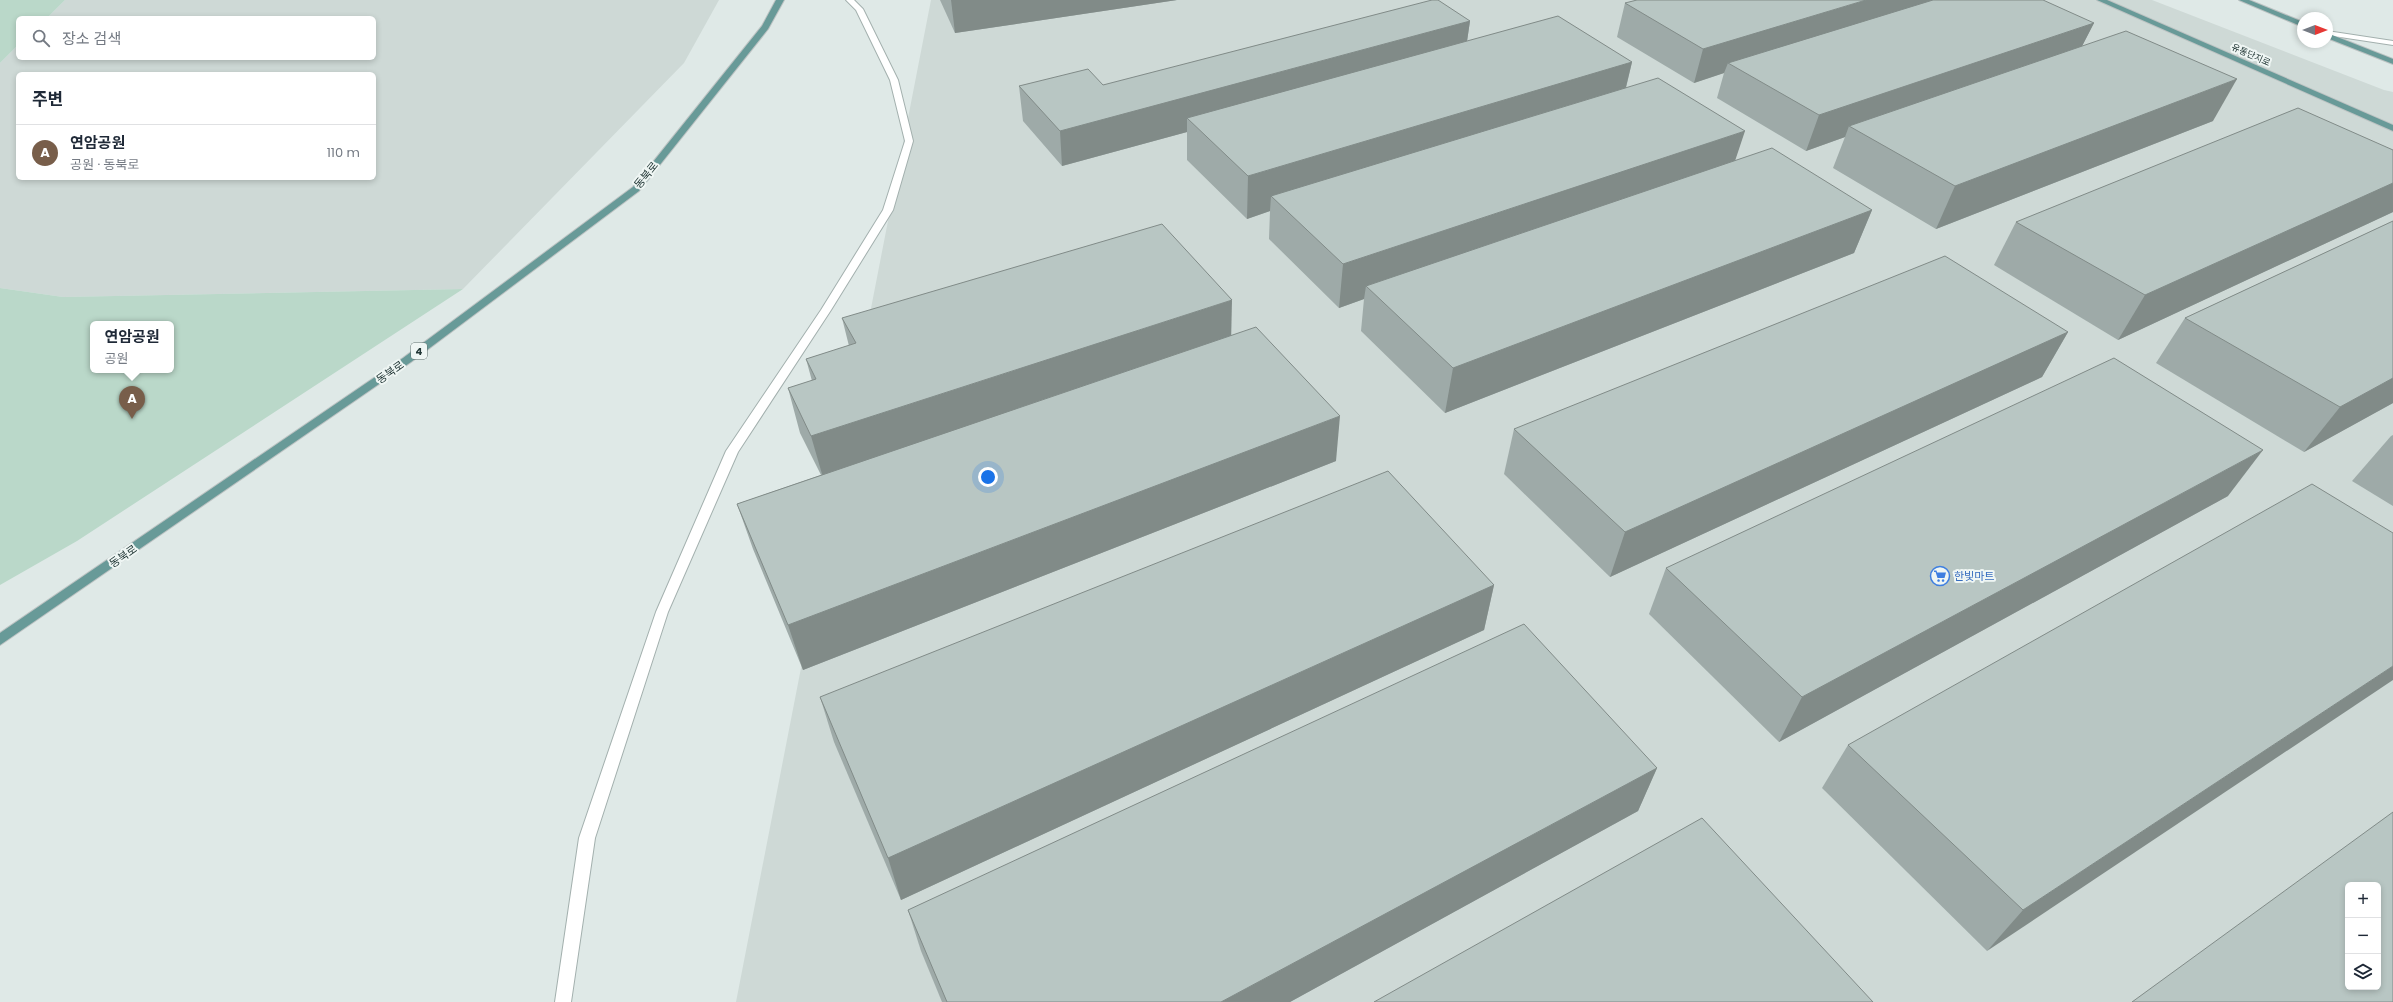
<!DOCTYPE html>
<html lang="ko">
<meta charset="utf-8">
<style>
:root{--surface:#fff;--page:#f6f6f7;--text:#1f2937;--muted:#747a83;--line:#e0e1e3;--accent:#785e4a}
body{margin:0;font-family:Poppins,"Noto Sans KR",sans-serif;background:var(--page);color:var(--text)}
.controls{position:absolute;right:12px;bottom:12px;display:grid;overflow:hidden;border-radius:6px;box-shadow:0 2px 6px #0003}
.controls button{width:36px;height:36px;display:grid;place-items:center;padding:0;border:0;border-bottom:1px solid var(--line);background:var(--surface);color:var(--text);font:20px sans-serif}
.compass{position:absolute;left:2297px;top:12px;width:36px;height:36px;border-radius:50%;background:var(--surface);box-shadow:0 2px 6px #0003;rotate:90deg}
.you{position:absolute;left:988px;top:477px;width:14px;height:14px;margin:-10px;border:3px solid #fff;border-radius:50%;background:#1a73e8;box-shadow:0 0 0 6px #1a73e833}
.badge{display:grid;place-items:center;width:26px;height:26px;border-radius:50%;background:var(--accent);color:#fff;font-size:13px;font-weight:700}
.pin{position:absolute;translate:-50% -33px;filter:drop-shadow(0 1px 2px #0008)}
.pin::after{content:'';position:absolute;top:21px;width:14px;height:12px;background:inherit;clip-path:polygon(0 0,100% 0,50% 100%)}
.popup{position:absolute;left:90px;top:321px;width:84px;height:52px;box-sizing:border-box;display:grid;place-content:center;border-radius:6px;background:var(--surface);filter:drop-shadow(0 1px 3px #0005);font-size:13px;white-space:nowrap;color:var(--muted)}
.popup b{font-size:15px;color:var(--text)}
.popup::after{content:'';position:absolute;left:50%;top:100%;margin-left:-8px;border:8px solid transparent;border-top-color:var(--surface)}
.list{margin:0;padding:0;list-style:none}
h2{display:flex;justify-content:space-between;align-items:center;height:52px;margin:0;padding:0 16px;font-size:17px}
h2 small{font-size:13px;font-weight:400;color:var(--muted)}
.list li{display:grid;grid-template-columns:26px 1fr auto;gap:12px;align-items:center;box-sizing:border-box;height:56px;padding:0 16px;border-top:1px solid var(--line)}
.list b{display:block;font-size:15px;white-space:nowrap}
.list p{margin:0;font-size:13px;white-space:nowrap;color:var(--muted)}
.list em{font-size:13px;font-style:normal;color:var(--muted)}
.icon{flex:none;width:22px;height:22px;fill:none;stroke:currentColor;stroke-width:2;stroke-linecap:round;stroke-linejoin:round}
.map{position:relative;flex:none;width:2393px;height:1002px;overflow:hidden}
.search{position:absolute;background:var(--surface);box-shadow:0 2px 6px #0003;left:16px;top:16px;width:360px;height:44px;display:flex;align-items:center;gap:10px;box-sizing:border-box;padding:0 14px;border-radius:6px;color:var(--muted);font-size:15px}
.panel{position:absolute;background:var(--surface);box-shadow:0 2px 6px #0003;left:16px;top:72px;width:360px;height:108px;border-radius:6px}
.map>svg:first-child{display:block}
</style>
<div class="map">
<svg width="2393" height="1002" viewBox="0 0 2393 1002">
<rect width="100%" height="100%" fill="#dfe9e7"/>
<g fill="#ced9d6" fill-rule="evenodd">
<path d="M65,0H719L684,63L463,289L63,297L0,288V63L18,45V58H374V18H47ZM18,74H374V178H18Z"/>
<path d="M931,0H2152L2384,90L2393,92V1002H736ZM2348,885H2378V987H2348Z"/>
</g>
<g fill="#bad8c9" fill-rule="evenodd">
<path d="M0,0H65L47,18H18V45L0,63Z"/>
<path d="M0,288L63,297L463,289L77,541L0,585ZM93,324H171V370H93Z"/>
</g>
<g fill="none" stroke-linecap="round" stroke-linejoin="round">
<defs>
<g id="minor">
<path d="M846,0H854L863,9L898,80L913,141L893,210L831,310L738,452L668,612L595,838L571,1002H555L579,838L656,612L726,451L821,310L883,210L905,141L890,80L856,10Z"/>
<path d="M2327,31L2393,41V45L2327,35Z"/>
</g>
<g id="major">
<path d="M776,0H784L768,29L639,191L411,362L0,645V633L403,358L633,187L762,26Z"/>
<path d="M2097,0H2107L2393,125V131Z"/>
<path d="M2239,0H2249L2303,22V27Z"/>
<path d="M2327,33L2393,59V64L2327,38Z"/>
</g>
</defs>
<use href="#minor" stroke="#a3b0ae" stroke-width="2"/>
<use href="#major" stroke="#bdc3c3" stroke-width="2"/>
<use href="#minor" fill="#fff" fill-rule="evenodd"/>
<use href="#major" fill="#689a98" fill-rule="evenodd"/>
</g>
<g fill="#9eaaa8">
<path d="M940,0H1177L955,33Z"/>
<path d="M1625,3L2094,23L2082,46L2213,121L1936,229L1833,168L1845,137L1806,151L1717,98L1724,73L1694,83L1617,37Z"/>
<path d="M1470,21L1467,41L1632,62L1626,88L1735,160L1872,210L1854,253L1445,413L1361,331L1364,299L1339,308L1269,239L1270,211L1247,219L1187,160V132L1062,166L1023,121L1019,86L1103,85Z"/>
<path d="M2393,150V212L2118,340L1994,265L2016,222Z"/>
<path d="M2393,221V403L2304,452L2156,363L2185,318Z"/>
<path d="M842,318L1231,335L1336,461L803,670L753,549L737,504L821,475L800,433L788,388L812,381L806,359L849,346Z"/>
<path d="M2068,332L2042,377L1610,577L1504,474L1514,429Z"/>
<path d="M2393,435V506L2352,481L2391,436Z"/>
<path d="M2228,496L1779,742L1649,614L1666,568Z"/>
<path d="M2393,533L1987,951L1822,788L1848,745Z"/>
<path d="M1494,585L1484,630L901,900L834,742L820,697Z"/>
<path d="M1657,768L1638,811L1290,1002H942L921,951L908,910Z"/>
</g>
<g fill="#818b88">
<path d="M951,0H1177L955,33Z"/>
<path d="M1866,0H1957L1728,63L1724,73L1694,83L1703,49Z"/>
<path d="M1470,21L1465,55L1187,118V132L1062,166L1060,131Z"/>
<path d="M2094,23L2077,56L1849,126L1845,137L1806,151L1819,115Z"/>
<path d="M1632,62L1622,103L1271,196L1270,211L1247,219L1248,176Z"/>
<path d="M2237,79L2213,121L1936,229L1955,186Z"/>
<path d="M1745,131L1731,173L1366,286L1364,299L1339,308L1343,264Z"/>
<path d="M2393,183V212L2118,340L2145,295Z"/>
<path d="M1872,210L1854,253L1445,413L1453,368Z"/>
<path d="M1232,300L1231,344L824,481L811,436Z"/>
<path d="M2068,332L2042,377L1610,577L1625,532Z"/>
<path d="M2393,378V403L2304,452L2340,407Z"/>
<path d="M1340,416L1336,461L803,670L788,625Z"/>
<path d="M2263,450L2228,496L1779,742L1802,697Z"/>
<path d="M1494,585L1484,630L901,900L888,858Z"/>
<path d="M2393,666V680L1987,951L2023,910Z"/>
<path d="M1657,768L1638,811L1290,1002H1221Z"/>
</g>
<g fill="#b8c6c3" stroke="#818b88" fill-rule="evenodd">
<path d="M1432,0H1438L1470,21L1060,131L1019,86L1088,69L1103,85Z"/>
<path d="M1637,0H1866L1703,49L1625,3Z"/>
<path d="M1933,0H2043L2094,23L1819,115L1728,63Z"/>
<path d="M1558,16L1632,62L1248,176L1187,118Z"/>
<path d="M2126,31L2237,79L1955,186L1849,126Z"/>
<path d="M1658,78L1745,131L1343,264L1271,196Z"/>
<path d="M2298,108L2393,150V183L2145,295L2016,222Z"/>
<path d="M1772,148L1872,210L1453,368L1366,286Z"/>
<path d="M2393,221V378L2340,407L2185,318Z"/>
<path d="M1162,224L1232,300L811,436L788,388L816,379L806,359L856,343L842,318Z"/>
<path d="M1945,256L2068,332L1625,532L1514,429Z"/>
<path d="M1256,327L1340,416L788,625L737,504Z"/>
<path d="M2114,358L2263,450L1802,697L1666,568Z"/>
<path d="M1388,471L1494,585L888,858L820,697Z"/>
<path d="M2312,484L2393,533V666L2023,910L1848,745Z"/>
<path d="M1524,624L1657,768L1221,1002H947L908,910Z"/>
<path d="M2393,812V1002H2132ZM2348,885H2378V987H2348Z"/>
<path d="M1702,818L1873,1002H1374Z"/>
</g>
<defs>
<symbol id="supermarket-ring" viewBox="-11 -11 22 22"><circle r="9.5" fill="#eff6f4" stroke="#3f7fe0" stroke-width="1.5"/><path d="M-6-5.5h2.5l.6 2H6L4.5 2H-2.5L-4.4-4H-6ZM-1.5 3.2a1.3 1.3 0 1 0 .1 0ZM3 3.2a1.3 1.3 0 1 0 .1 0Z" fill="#3f7fe0"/></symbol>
</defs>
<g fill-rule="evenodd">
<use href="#supermarket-ring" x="1929" y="565" width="22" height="22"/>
</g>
<g text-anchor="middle" stroke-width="4" stroke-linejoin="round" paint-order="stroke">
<g font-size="9" fill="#223736" stroke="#eff6f4">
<text transform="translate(2251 55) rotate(24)" y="3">유통단지로</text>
</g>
<rect fill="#eff6f4" stroke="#60706f" stroke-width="1" x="411" y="343" width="16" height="16" rx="3"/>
<g font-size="10" font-weight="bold" fill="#223736">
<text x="419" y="355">4</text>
</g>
<g font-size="11" fill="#223736" stroke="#eff6f4">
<text transform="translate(646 175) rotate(-51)" y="4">동북로</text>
<text transform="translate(390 372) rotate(-35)" y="4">동북로</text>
<text transform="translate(123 556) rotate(-35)" y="4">동북로</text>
</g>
<g font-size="11" fill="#366cbe" stroke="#eff6f4" text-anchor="start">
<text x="1954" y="580">한빛마트</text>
</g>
</g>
</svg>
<div class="controls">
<button>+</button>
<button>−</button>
<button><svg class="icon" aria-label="layers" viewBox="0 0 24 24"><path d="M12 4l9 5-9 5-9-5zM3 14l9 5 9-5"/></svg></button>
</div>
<svg class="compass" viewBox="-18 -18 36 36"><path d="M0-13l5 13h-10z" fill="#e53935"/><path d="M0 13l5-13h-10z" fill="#747a83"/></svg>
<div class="you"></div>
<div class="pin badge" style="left:132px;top:419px">A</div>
<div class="popup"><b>연암공원</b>공원</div>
<div class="search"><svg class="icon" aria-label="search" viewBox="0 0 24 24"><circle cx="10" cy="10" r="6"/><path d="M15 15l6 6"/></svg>장소 검색</div>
<section class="panel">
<h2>주변<small></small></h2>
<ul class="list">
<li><span class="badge">A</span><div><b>연암공원</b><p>공원 · 동북로</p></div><em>110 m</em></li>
</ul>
</section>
</div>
